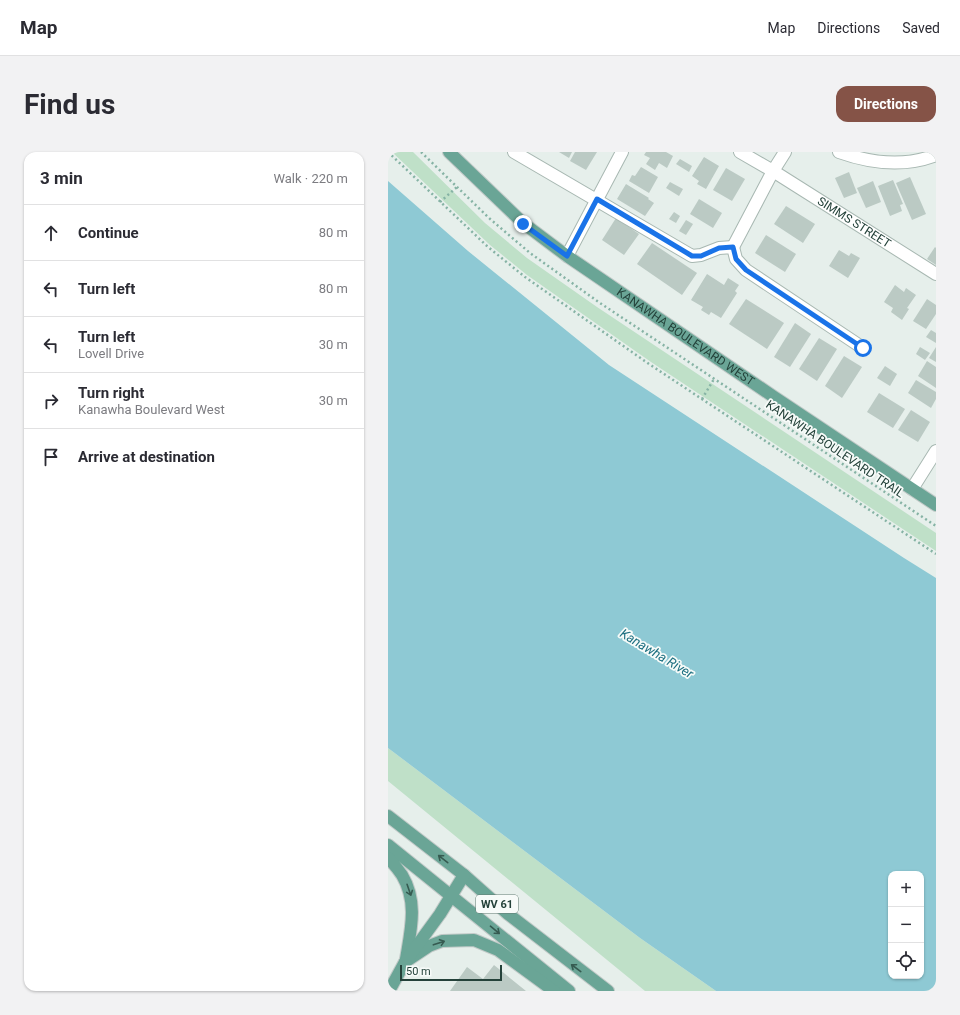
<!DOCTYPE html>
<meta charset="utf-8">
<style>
:root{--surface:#fff;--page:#f2f2f3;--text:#2b2b33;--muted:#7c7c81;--line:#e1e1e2;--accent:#855347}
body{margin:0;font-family:Roboto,sans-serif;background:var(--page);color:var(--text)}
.controls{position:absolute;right:12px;bottom:12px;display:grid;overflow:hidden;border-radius:8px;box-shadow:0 1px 3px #0004}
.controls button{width:36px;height:36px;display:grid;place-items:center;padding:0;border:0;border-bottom:1px solid var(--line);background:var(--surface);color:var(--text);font:20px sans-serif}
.scale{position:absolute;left:12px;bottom:10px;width:102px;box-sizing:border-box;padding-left:4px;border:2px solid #24423a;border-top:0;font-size:11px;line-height:14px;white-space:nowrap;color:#24423a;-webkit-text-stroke:3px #f7fbf9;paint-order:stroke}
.stop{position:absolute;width:12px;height:12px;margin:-9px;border:3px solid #1a73e8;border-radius:50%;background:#fff}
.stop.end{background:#1a73e8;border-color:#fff;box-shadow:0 1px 4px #0008}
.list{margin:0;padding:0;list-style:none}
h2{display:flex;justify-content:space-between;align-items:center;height:52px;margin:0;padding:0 16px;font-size:17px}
h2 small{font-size:13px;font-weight:400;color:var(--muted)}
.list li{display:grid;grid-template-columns:26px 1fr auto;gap:12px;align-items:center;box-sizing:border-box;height:56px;padding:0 16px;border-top:1px solid var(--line)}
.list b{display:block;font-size:15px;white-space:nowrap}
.list p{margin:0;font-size:13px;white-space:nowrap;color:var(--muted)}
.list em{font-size:13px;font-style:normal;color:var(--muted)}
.icon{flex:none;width:22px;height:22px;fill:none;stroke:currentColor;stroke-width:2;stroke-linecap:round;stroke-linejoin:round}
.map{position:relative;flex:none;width:548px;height:839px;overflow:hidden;border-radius:12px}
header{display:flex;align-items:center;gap:24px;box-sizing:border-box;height:56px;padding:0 20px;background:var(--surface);border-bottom:1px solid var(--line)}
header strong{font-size:19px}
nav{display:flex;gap:22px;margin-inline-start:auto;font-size:14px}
.intro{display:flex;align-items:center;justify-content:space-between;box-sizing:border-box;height:96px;padding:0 24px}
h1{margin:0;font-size:28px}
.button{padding:10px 18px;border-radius:12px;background:var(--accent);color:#fff;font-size:14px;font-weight:700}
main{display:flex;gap:24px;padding:0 24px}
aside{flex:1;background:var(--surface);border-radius:12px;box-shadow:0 1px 3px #0004}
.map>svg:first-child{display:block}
</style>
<header>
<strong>Map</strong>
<nav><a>Map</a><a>Directions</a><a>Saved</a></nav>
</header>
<div class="intro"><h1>Find us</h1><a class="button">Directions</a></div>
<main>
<aside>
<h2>3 min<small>Walk · 220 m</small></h2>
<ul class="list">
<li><svg class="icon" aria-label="ahead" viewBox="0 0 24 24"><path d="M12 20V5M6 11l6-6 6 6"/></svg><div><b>Continue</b></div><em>80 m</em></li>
<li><svg class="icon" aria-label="left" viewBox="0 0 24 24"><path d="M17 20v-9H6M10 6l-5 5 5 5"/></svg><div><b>Turn left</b></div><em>80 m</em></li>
<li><svg class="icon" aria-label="left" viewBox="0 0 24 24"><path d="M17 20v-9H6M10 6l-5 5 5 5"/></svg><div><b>Turn left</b><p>Lovell Drive</p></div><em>30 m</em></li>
<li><svg class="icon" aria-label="right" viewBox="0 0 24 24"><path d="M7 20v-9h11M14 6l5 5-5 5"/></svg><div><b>Turn right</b><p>Kanawha Boulevard West</p></div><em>30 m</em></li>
<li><svg class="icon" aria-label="arrive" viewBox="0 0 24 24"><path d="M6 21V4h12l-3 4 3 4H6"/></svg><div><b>Arrive at destination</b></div></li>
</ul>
</aside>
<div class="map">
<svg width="548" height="839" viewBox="0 0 548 839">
<rect width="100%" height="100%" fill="#e6efeb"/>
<g fill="#bfe0c8">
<path d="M4,0H25L97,71L139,106L209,155L548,381V399L263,210L139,123L102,93Z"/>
<path d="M0,596L252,786L328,839H257L0,629Z"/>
</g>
<path fill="#8ec9d4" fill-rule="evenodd" d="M0,29L80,99L221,213L516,406L548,426V839H328L252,786L0,596ZM503,722H533V824H503Z"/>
<g fill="#bbcac4">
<path d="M171,0H184L181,6Z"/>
<path d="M187,0H209L198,18L182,9Z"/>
<path d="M258,0H278L285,4L279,16L271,11L267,18L258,12L262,6L256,3Z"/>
<path d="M316,5L331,14L318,37L309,32L311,29L304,24Z"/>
<path d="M292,7L304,14L301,20L288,12Z"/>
<path d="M253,15L270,25L261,41L241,29L244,23L247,24Z"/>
<path d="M338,16L357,27L344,49L325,38Z"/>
<path d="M461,20L469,41L456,46L447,26Z"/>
<path d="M522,25L538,62L524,68L508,31Z"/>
<path d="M505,28L515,52L512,53L514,59L502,64L490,34Z"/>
<path d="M485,29L493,50L478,56L469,36Z"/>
<path d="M282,30L295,37L291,44L278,36Z"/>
<path d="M238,32L261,46L260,47L266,51L257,64L229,47Z"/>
<path d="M311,47L334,61L325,76L302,62Z"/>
<path d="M398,54L427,72L415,91L386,72Z"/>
<path d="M286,60L292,64L288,71L281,67Z"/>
<path d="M228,66L251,82L236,103L214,88Z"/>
<path d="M298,68L305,72L298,83L291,79Z"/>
<path d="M378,83L408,102L397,120L367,101Z"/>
<path d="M264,91L309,121L294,143L249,112Z"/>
<path d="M547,95L548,96V113L539,107Z"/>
<path d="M451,98L461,104L463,101L472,106L460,126L441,114Z"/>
<path d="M319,122L336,133L340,126L351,133L347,139L349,141L333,166L323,160L321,163L313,158L315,155L303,148Z"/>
<path d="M507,133L516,140L518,136L528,143L519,156L521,157L514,168L503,160L505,156L496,150Z"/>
<path d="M358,147L396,171L379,197L341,172Z"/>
<path d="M539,147L548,153V162L538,177L525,169Z"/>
<path d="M407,171L423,182L402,215L386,205Z"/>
<path d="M543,178L548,181V191L538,185Z"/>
<path d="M431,186L449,197L429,229L411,217Z"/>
<path d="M532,195L542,201L537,208L528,202Z"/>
<path d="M548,195V210L541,206Z"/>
<path d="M456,204L474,215L454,246L437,234Z"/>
<path d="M539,209L548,215V236L530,224Z"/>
<path d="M497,214L509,222L502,234L489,226Z"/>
<path d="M528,228L548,240V247L543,256L520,241Z"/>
<path d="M491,241L517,257L505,276L479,260Z"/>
<path d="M523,258L542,270L530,290L510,278Z"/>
<path d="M106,813L138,839H62L79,815L95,827Z"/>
</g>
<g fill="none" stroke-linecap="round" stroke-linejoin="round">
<defs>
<g id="minor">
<path d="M126,0L304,104L313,103L331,96L345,95L348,107L358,118L475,196"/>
<path id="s1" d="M352,0L385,19L548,122"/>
<path d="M451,0C482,11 517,15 548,3"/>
<path d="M345,95L385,19L397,0"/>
<path d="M179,104L234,0"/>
<path d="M524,337L548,299"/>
</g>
<g id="major">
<path id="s2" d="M61,0L135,71L179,104L386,245L548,353"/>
<path d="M0,664L76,723L120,762L220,839"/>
<path d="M0,693L181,839"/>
<path d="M0,706C5,711 10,717 14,723C30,750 23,777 18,807"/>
<path d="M17,810L41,794L54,789L86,788L110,798L166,839"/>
<path d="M1,839L17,810L52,762L76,723"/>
</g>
</defs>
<use href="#minor" stroke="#a8b8b2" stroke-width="14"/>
<use href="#major" stroke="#c2cac8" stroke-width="14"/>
<g stroke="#86b3a5" stroke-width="2.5" stroke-dasharray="2 3" stroke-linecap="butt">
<path d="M0,0L100,95L137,125L261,212L548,402"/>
<path d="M33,0L101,66L142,101L212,151L548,374"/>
<path d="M52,50L69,35"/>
<path d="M314,247L326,227"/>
</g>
<use href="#minor" stroke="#fff" stroke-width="12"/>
<use href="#major" stroke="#6aa596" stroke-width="12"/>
</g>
<defs><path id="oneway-shaft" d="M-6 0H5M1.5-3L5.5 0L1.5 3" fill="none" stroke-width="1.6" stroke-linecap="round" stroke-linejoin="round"/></defs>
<g stroke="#365b51">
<use href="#oneway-shaft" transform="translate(55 707) rotate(-142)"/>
<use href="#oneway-shaft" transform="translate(21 738) rotate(71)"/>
<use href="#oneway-shaft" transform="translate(107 778) rotate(40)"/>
<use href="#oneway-shaft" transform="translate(51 791) rotate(-18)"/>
<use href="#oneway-shaft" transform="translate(188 816) rotate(-143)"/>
</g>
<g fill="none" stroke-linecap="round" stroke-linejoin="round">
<path stroke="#1a73e8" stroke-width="5" d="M135,72L179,104L209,47L304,104H313L331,96L345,95L348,107L358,118L475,196"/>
</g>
<g text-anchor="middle" stroke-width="3.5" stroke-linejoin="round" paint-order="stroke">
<rect fill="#f7fbf9" stroke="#637a73" stroke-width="1" x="88" y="743" width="42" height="18" rx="3"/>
<g font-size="11" font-weight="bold" fill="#24423a">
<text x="109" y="756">WV 61</text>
</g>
<g font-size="12" fill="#24423a" stroke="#f7fbf9">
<text dy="4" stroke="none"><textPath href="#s1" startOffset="134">SIMMS STREET</textPath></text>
<text dy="4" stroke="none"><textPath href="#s2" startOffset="301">KANAWHA BOULEVARD WEST</textPath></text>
<text transform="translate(447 297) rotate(34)" y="4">KANAWHA BOULEVARD TRAIL</text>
</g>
<g font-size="13" font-style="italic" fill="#1c6f80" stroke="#f7fbf9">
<text transform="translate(269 501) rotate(31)" y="5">Kanawha River</text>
</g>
</g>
</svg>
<div class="controls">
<button>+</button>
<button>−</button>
<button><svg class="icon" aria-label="locate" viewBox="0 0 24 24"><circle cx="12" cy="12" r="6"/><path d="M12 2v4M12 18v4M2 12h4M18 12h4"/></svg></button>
</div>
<div class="scale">50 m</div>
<div class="stop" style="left:475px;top:196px"></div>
<div class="stop end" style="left:135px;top:72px"></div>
</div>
</main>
